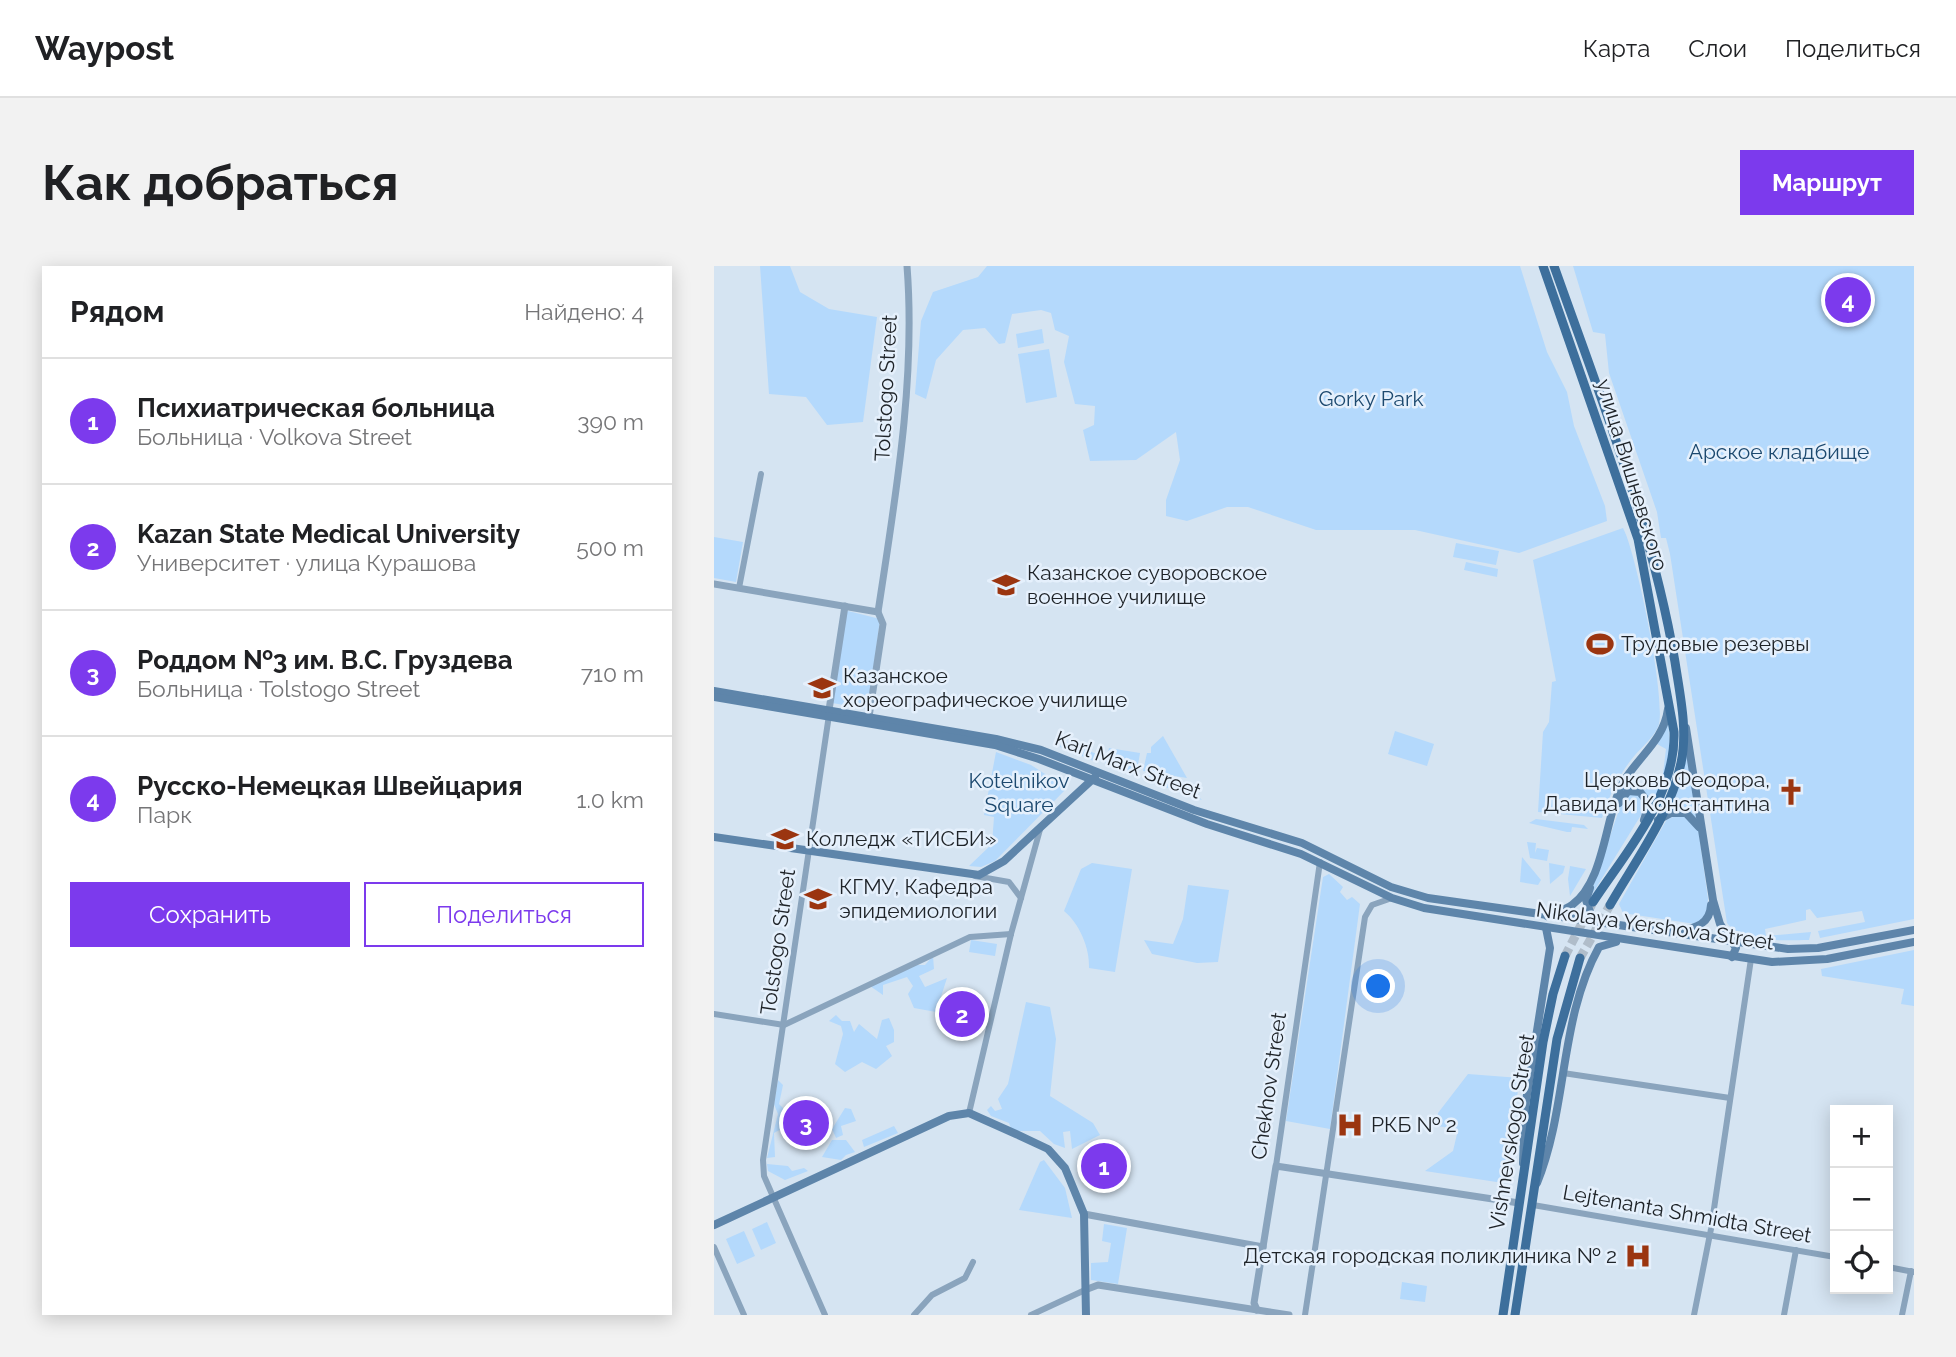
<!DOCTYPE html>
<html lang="ru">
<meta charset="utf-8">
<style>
:root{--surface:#fff;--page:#f2f2f2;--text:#202124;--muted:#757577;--line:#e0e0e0;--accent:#7c3aed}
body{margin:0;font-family:Raleway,sans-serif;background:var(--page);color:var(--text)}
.controls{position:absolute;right:21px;bottom:21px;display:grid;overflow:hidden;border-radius:0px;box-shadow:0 4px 18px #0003}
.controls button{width:63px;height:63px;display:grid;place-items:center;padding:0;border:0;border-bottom:2px solid var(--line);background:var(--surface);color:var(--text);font:35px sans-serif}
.you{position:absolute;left:665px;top:721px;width:24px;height:24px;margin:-18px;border:5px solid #fff;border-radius:50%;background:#1a73e8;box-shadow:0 0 0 10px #1a73e833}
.badge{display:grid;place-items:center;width:46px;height:46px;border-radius:50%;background:var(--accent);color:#fff;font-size:23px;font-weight:700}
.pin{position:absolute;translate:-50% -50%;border:4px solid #fff;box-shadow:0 2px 7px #0006}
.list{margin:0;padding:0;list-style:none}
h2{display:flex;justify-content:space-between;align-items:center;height:91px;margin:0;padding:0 28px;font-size:30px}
h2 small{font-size:23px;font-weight:400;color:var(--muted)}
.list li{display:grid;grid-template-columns:46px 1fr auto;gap:21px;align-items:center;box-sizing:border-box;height:126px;padding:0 28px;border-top:2px solid var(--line)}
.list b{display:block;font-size:26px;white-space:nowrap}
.list p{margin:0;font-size:23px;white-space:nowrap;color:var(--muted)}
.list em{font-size:23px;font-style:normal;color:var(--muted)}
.actions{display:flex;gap:14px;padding:21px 28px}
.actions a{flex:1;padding:16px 0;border:2px solid var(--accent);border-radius:0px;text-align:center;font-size:24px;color:var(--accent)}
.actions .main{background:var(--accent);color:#fff}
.icon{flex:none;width:38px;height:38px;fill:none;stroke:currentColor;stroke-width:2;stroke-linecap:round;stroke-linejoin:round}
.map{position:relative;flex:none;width:1200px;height:1049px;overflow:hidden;border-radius:0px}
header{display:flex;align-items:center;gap:42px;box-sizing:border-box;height:98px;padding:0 35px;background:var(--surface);border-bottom:2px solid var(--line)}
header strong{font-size:33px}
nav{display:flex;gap:38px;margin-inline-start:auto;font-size:24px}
.intro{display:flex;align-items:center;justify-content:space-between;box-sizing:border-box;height:168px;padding:0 42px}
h1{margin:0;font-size:49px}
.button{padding:18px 32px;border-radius:0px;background:var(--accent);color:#fff;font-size:24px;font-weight:700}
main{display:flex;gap:42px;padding:0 42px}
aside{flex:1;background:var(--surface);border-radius:0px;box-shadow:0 4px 18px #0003}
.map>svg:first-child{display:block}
</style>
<header>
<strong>Waypost</strong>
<nav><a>Карта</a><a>Слои</a><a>Поделиться</a></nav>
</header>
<div class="intro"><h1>Как добраться</h1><a class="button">Маршрут</a></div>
<main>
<aside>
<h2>Рядом<small>Найдено: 4</small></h2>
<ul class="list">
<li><span class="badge">1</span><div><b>Психиатрическая больница</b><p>Больница · Volkova Street</p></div><em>390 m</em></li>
<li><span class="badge">2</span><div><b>Kazan State Medical University</b><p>Университет · улица Курашова</p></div><em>500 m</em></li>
<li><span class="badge">3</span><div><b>Роддом №3 им. В.С. Груздева</b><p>Больница · Tolstogo Street</p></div><em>710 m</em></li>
<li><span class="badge">4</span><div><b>Русско-Немецкая Швейцария</b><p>Парк</p></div><em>1.0 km</em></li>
</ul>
<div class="actions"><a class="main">Сохранить</a><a>Поделиться</a></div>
</aside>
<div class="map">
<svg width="1200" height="1049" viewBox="0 0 1200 1049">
<rect width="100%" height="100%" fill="#d5e4f2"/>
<g fill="#b4d9fc">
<path d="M46,0H76L86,26L115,43L163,51L149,156L113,159L92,131L55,128Z"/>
<path d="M273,0H806L833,86L853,126L860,160L891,240L893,255L805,287L701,264H602L534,241H513L473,255L452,250V234L466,194L462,166L422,194L376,195L369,164L380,159L381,140L361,138L350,96L355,70L341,64L337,47L327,44L298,48L291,77L285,78L271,62L249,64L222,94L212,133L201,128L207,55L219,26L264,11Z"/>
<path d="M859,0H1200V653L1106,672L1104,665L1151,656L1148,645L1103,652L1096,643L1092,644V654L1051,663L1052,670L1097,666L1095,674C1072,674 1029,678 1013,657L956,288L952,272H947L943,246L895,107L891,68L879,66Z"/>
<path d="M328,63L330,77L304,82L302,68Z"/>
<path d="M335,83L343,131L312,137L304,88Z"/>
<path d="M909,262C922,285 954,441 944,461C938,474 925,483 917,494C903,512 895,531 888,552L824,546L829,466L835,456L838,416L842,415L819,294Z"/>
<path d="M0,271L29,276L22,316L0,312Z"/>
<path d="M742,277L785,285L782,299L739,291Z"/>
<path d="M752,296L784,303L783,311L750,304Z"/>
<path d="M134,345L166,353L154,443L118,437L131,348Z"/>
<path d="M954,457C957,481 955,518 938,537L930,526L916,521L932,524L936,516H948L952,483L943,478Z"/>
<path d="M681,465L720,478L713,500L674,488Z"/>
<path d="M449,470L473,512L429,505L433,487H437V481Z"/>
<path d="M348,476H352L388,490L382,496L346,481Z"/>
<path d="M395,482L426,487L423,505L418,509L391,498Z"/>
<path d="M282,486L317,499L353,522L281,595L267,601L255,600L278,578L280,551L270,549Z"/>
<path d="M972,487L985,555L974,544H957L968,512Z"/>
<path d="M433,508L468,515L488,534L428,513Z"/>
<path d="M915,528L929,530L932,541L874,635L908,535Z"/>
<path d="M969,548L984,561L994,633L993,650L981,658L909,647L905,638L953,553Z"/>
<path d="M822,553L870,559L874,563L858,561L857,566H853L815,557Z"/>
<path d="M813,576L822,577L821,587L823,582L835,584L833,595L816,592Z"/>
<path d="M808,591L827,614L824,619L806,616Z"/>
<path d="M378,597L418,603L401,706L375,702C376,682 365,657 350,645L367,603Z"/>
<path d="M835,597L851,600L849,607L836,618Z"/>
<path d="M856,600L872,603L856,630L854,613Z"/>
<path d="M615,608L629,621L626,626L633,634L638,631L646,638L616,863L572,855L609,611Z"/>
<path d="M474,619L515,624L504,696L483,697L438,688L430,674L459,678L469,653Z"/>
<path d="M257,674L283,678L281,690L255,686Z"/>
<path d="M1200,684V740L1187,738L1190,723L1108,710L1107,703Z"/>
<path d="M219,690L220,703L205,710L211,721L233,712L222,746L200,742L194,728L199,720L193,711L169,719V729L156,720L197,699H211Z"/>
<path d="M312,736L336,741L342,773L336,830L379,857L386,869L358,883L356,865L349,866L351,882L340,878L326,865H298L295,857L277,850L273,844L277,840L281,845L288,843L284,833L294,818Z"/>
<path d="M122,749L128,755H136L140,766L145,758L163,773L168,754L175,752L180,764V776L172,780L178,790L162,803L148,796L131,806L121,798L129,768L127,760L115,755Z"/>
<path d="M754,808L806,812L789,917L711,905L739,885L743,868L738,862L722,860L724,847Z"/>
<path d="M64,814L69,819L65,838L72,845L67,853L71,861L60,867L61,891L53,892L64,848L60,838Z"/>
<path d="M131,842L137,843L142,855L127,860L129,869L122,872L118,863Z"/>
<path d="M180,860L184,867L150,881L148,874Z"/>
<path d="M118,874H132L141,886L132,889L127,894L108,891Z"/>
<path d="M330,894L351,922L358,952L305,944L326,896Z"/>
<path d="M53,898L74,900L78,905L90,902L94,905L71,914L54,905Z"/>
<path d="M53,956L62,977L47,984L38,963Z"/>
<path d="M390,958L413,962L404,1018L377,1014V997L394,996L397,977L388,975Z"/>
<path d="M30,965L41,990L23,998L12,973Z"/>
<path d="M688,1016L713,1020L711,1036L686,1033Z"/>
</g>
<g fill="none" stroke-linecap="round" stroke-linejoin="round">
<g stroke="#b0bdca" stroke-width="9" stroke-dasharray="9 4.5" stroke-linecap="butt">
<path d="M851,690L878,638"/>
<path d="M866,692L896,639"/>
</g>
<g stroke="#8aa4bd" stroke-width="6">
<path d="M25,322L47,208"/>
<path d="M261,610L295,616L307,632"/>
<path d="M0,748L70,759L256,671L297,668"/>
<path d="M849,807L1016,832"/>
<path d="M255,847L297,668L327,560"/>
<path d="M562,900L606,596"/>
<path d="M819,939L1121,991"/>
<path d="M0,981L30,1049"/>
<path d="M1174,1001L1200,1006"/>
<path d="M111,1049L50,910L49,894L115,449"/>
<path d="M200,1049L218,1029L251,1012L259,996"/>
<path d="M317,1049L371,1024"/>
<path d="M591,1049L651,651L658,639L678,632"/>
<path d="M980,1049L997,963L1037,693"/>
<path d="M1070,1049L1082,984"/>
<path d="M1188,1049L1197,1005"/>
</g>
<g stroke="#8aa4bd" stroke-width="7">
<path d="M0,318L164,346"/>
<path d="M115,444L131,340"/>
<path d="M155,451L169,358L164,346C181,233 202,115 193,0"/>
<path d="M370,948L549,981"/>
<path d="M371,1024L384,1019L575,1049"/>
<path d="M543,1044L540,1037L562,900L805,937"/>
</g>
<g stroke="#5e85aa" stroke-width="8">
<path d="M0,425L282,473L327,484L480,544L588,577L677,621L714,632L1074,683L1104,682L1200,664"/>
<path d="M0,431L281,479L325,493L493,558L587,588L678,632L710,642L1058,696L1113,693L1200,676"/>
<path d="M972,462L999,634L1006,658L1022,682L1018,691"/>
<path d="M905,537L914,525L926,526L935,538L930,554"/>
<path d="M944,554L957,547H972L985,561"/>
<path d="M0,571L265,609L290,595L381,511"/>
<path d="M876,622L872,634L879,655"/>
<path d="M833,650C841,646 851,644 858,639C892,614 890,550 910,515C925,490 950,474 954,443"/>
<path d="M965,665C982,662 996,658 997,639"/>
<path d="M809,897L811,841L836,682L832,662"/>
<path d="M823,917C854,841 845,753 885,681L902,676"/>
<path d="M0,959L235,850L255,847L302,868L334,883L351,902L370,948L372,1049"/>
</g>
<g stroke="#3d6f9c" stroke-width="9">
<path d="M829,0L924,273L960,466C962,530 912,586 879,636"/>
<path d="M840,0C886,130 938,260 961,396C966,429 974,464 967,497C957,547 922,594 896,639"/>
<path d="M789,1049L829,776L839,728L851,690"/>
<path d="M801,1049L843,773L866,692"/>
</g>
</g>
<defs>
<symbol id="university-bare" viewBox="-9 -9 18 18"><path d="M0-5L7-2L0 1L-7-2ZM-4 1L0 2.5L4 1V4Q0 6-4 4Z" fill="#9b3510" stroke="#e5f0fc" stroke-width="2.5" paint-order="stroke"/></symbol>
<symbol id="stadium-bare" viewBox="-9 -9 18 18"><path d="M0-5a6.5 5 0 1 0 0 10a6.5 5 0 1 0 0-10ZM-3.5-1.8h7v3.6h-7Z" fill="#9b3510" stroke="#e5f0fc" stroke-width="2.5" paint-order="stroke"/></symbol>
<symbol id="church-bare" viewBox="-9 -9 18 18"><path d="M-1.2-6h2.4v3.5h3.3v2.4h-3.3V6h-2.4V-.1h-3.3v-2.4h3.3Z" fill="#9b3510" stroke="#e5f0fc" stroke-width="2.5" paint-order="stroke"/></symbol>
<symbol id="hospital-bare" viewBox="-9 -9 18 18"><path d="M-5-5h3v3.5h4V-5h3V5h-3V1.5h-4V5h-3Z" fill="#9b3510" stroke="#e5f0fc" stroke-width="2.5" paint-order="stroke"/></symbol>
</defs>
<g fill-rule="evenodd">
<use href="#university-bare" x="273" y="300" width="38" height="38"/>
<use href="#stadium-bare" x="867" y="359" width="38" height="38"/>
<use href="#university-bare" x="89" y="403" width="38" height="38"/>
<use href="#church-bare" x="1058" y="507" width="38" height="38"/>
<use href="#university-bare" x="52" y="554" width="38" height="38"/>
<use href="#university-bare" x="85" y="614" width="38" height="38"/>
<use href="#hospital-bare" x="617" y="840" width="38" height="38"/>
<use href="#hospital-bare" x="905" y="971" width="38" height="38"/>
</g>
<g text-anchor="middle" stroke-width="5" stroke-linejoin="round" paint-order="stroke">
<g font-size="21" fill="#1e2328" stroke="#e5f0fc">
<text transform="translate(172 122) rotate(-87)" y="7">Tolstogo Street</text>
<text transform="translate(918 209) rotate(73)" y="7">улица Вишневского</text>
<text transform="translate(414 499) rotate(21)" y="7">Karl Marx Street</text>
<text transform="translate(941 660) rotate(8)" y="7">Nikolaya Yershova Street</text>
<text transform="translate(64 676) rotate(-82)" y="7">Tolstogo Street</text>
<text transform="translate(555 820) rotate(-82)" y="7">Chekhov Street</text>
<text transform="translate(798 866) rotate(-81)" y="7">Vishnevskogo Street</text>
<text transform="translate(973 948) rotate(10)" y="7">Lejtenanta Shmidta Street</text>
</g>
<g font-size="21" fill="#1c496f" stroke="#e5f0fc">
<text x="657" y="140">Gorky Park</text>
<text x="1065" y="193">Арское кладбище</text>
<text x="305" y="522">Kotelnikov<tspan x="305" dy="24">Square</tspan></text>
</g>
<g font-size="21" fill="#1e2328" stroke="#e5f0fc" text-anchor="start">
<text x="313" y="314">Казанское суворовское<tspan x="313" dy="24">военное училище</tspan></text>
<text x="907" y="385">Трудовые резервы</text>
<text x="129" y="417">Казанское<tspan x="129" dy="24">хореографическое училище</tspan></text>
<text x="1056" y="521" text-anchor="end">Церковь Феодора,<tspan x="1056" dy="24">Давида и Константина</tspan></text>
<text x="92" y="580">Колледж «ТИСБИ»</text>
<text x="125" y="628">КГМУ, Кафедра<tspan x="125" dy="24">эпидемиологии</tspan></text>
<text x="657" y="866">РКБ № 2</text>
<text x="903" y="997" text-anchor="end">Детская городская поликлиника № 2</text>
</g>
</g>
</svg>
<div class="controls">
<button>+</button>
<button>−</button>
<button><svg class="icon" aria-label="locate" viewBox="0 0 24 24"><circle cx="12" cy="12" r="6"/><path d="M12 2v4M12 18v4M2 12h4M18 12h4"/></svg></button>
</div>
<div class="you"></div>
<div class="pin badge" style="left:390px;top:900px">1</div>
<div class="pin badge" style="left:248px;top:748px">2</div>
<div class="pin badge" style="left:92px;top:857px">3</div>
<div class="pin badge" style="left:1134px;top:34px">4</div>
</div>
</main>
